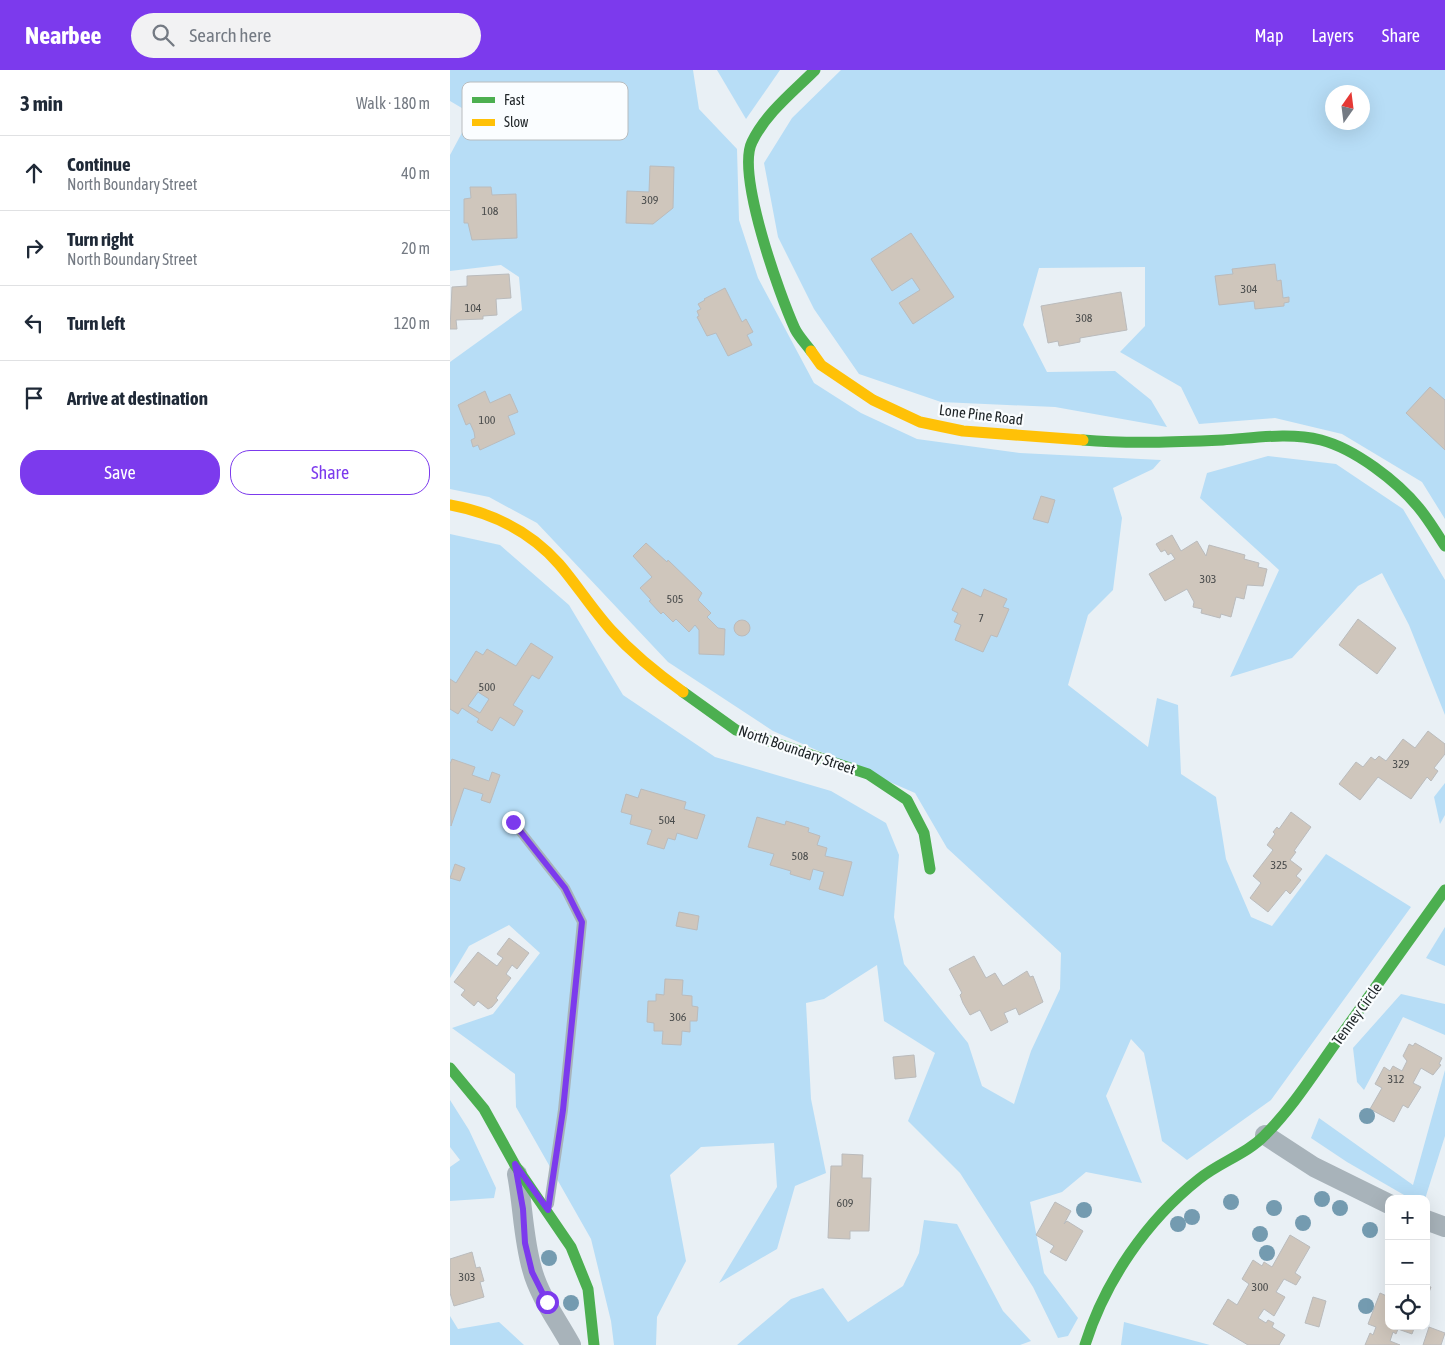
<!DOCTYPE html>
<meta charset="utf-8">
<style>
:root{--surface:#fff;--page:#f2f2f3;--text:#1f2937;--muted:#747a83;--line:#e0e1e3;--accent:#7c3aed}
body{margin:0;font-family:"Asap Condensed",sans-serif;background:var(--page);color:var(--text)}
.controls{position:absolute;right:15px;bottom:15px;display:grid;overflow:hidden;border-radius:10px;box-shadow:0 5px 20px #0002}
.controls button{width:45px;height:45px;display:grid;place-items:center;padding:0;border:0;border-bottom:1px solid var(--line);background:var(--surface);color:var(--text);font:25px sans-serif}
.compass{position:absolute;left:875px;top:15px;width:45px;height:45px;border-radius:50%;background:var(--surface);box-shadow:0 5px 20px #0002;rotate:14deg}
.stop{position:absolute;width:15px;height:15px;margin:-11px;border:4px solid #7c3aed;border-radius:50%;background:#fff}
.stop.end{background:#7c3aed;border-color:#fff;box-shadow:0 1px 5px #0008}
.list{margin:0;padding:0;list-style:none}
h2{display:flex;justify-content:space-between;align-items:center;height:65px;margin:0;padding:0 20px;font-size:21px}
h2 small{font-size:16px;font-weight:400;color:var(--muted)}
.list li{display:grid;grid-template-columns:32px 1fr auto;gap:15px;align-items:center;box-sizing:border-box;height:75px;padding:0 20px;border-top:1px solid var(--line)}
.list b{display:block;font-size:19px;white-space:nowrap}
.list p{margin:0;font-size:16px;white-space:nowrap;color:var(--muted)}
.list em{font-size:16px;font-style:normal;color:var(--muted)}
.actions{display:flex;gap:10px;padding:15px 20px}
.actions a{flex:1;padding:11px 0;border:1px solid var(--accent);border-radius:20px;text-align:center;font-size:18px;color:var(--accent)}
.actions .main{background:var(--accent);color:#fff}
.icon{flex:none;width:28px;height:28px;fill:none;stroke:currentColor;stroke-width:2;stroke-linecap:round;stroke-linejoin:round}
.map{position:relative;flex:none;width:995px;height:1275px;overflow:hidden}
header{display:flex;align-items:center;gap:30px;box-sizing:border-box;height:70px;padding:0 25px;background:var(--accent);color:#fff}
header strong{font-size:24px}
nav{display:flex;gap:28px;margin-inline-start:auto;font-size:18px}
.search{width:350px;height:45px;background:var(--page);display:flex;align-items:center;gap:12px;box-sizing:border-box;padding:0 18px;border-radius:28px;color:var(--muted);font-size:19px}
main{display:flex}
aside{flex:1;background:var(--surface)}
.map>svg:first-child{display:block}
</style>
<header>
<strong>Nearbee</strong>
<div class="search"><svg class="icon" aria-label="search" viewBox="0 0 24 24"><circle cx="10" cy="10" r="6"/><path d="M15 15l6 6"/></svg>Search here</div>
<nav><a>Map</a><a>Layers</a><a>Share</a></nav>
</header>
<main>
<aside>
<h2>3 min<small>Walk · 180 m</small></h2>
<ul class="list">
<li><svg class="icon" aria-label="ahead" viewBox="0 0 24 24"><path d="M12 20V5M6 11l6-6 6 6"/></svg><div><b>Continue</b><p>North Boundary Street</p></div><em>40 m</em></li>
<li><svg class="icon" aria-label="right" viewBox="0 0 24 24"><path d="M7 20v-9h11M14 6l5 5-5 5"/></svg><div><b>Turn right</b><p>North Boundary Street</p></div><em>20 m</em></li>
<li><svg class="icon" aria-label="left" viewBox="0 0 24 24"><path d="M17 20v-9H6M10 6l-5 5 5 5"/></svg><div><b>Turn left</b></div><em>120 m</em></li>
<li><svg class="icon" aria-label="arrive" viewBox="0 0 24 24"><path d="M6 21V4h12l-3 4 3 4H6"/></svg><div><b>Arrive at destination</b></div></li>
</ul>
<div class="actions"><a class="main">Save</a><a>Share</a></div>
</aside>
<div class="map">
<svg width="995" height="1275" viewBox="0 0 995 1275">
<rect width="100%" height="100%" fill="#e9f0f5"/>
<g fill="#b7ddf6" fill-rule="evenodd">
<path d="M0,0H243L249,39L287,79L289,150L308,208L364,313L411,343L467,369L570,383L711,390L703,399L663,418L672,448L663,520L638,545L618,615L698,677L707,628L728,635L731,704L766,727L776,789L801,847L822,856L876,784L961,837L821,1030L737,1090L712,1071L694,983L681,969L656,1026L692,1113L636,1102L612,1122L580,1132L594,1203L628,1248L618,1266L608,1268L583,1217L510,1103L458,1051L485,983L434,951L427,895L374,929L356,933L361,1029L376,1103L345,1116L327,1179L269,1213L327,1117L324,1073L251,1077L220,1105L236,1191L207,1247L206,1275H164L161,1251L141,1169L66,1037L65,1004L2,958L43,944L90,883L59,855L19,876L0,908V464L50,475L119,535L173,625L265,687L381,721L436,753L449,785L444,847L454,894L518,973L532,1016L564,1034L581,981L610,919L611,883L497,778L465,723L323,661L218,592L87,453L39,427L0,419V292L72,240L69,207L51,195L0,201V85L22,44L0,31Z"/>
<path d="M267,0H330L296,49Z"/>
<path d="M391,0H995V449L972,412L892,364L825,348L749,354L731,317L670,282L695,256V197L589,198L573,255L597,302L665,301L701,330L717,357L605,337L491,332L409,304L364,239L328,167L314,93L342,48ZM882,22H912V52H882Z"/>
<path d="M818,386L886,394L953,439L995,510V645L959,555L932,503L908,516L842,588L780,607L829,500L750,428L757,403Z"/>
<path d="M995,713V745L990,754L984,727Z"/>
<path d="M995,857V896L976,888Z"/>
<path d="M951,924L995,934V965L953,947L914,1020L907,1012L903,978Z"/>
<path d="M995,1000V1066L975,1129H961L897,1092L861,1068L869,1048L963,1115Z"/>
<path d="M0,1030L19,1060L46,1118L44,1128L0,1131V1097L10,1090L0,1077Z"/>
<path d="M474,1150L507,1154L553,1241L581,1271L570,1275H287L341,1229L373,1218L398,1252L453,1216L469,1183Z"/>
<path d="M0,1246L8,1259L49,1252L74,1275H0Z"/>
<path d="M674,1252L760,1275H671Z"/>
</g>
<g fill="#cfc6bc" stroke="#babbbc" fill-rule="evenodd">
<path d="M200,96L224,97L223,138L203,154L176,153L177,121L199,122Z"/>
<path d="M20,117H41L42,125L66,124L67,168L22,170L18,153H14V129L21,128Z"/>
<path d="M461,163L504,227L463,254L449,233L470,220L462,208L442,221L421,189Z"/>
<path d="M825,194L827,211L831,210L833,228L839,227V232L834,233V236L805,239L804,231L769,235L765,206L783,204L782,199Z"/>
<path d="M59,204L61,228L46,229L47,245L33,246V249L6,250L7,259H0L2,217L17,216V206Z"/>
<path d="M275,218L292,252L296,249L303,262L297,265L302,275L278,286L266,263L257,266L247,247L249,246L247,241L251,239L248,234L255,230L254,229Z"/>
<path d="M671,222L677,260L630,268V272L609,276L608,271L598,273L591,236Z"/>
<path d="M980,317L995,330V380L956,343Z"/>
<path d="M35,321L40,333L60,324L68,342L58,346L65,364L30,380L28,375L23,377L21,370L25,368L24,362L20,353L16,355L8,335Z"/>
<path d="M591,426L605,430L598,453L583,449Z"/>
<path d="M722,465L731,481L747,471L756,486L759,475L795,485L794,489L809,493L808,497L817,499L813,516L797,515L794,529L786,527L781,547L771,544L770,548L751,543L752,539L743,537L744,532L737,519L715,531L699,504L725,489L721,483L718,485L715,480L711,482L706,474Z"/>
<path d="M196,473L217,492L218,490L252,523L248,530L261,543L257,547L268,558L275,559L274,585L249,584V560L245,555L239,562L226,549L223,552L213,542L211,544L199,531L201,530L190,518L202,507L183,486Z"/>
<path d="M512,518L531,527L534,519L557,529L553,537L559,539L547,567L541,565L533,582L505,570L511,555L504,552L508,543L502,540Z"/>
<path d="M908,549L946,578L927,604L889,575Z"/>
<circle cx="292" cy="558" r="8"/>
<path d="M81,573L103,587L89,609L82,605L63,635L73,641L64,656L50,647L42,661L27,652L29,649L12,638L8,644L0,639V609L6,613L26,581L33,585L37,579L66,596ZM28,622L39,629L30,643L18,636Z"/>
<path d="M978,661L995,674V684L984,698L988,701L981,711L977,707L961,729L928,707L910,730L889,714L906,692L913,697L921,687L925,690L929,686L936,691L953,669L965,678Z"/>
<path d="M2,689L25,697L22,705L39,711L42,702L50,705L40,733L31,730L33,724L14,718L1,756L0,694Z"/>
<path d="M191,719L236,732L234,739L255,745L247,769L227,763L225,770L218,768L214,779L197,774L202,760L180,754L182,745L171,742L176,724L188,728Z"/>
<path d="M841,742L861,757L844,781L846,782L840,790L852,799L846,806L851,810L840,824L836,820L818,842L800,828L811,813L803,806L823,780L817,775L825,764L823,762L827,757L829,759Z"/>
<path d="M307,747L335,755L336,751L359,758L358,762L370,766L367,775L377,778L375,786L402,792L393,826L369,819L374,802L363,799L360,810L340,804L341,801L320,795L324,784L298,777Z"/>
<path d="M5,794L15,798L10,811L0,808Z"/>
<path d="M229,842L249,846L247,860L226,856Z"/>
<path d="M59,868L79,883L67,899L62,895L56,904L61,908L46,928L48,930L42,937L38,939L28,931L24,936L11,925L15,920L4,912L28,882L47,896L53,888L47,884Z"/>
<path d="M524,886L536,908L545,903L553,916L577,901L580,907L583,906L593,932L569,945L566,938L554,943L558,952L541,961L530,940L520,945L513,933L510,925L512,923L499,899Z"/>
<path d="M215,909L233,910L232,925L242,926V936L248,937L247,951H240V962L232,961L231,975L212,974L213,961H204V953L197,952L198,931H206V924L214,925Z"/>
<path d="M965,973L992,988L989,994L991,995L983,1005L971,998L963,1013L971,1017L958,1038L953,1035L944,1052L920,1039L932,1018L925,1014L934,997L940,1001L943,996L952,1001L957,991L953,986L959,974L963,976Z"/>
<path d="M464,985L466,1007L445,1009L443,987Z"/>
<path d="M392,1084L413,1085L412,1108H421L419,1161H400V1169L378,1168L381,1096H392Z"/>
<path d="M605,1132L621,1141L614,1154L617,1151L633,1161L616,1191L600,1182L604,1176L586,1165Z"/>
<path d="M840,1165L860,1177L845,1203L851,1207L846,1215L834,1209L826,1222L835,1227L824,1246L814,1239L808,1248L816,1253L818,1250L824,1253L822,1257L835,1265L829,1275H798L763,1254L778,1229L787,1235L799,1214L792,1209L803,1190L812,1196L814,1192L822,1197Z"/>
<path d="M22,1182L26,1198L30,1197L34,1211L30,1212L34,1227L4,1236L0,1223V1189Z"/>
<path d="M976,1216L981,1217L976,1230Z"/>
<path d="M930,1223L939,1227V1256H965L962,1264L948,1259L946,1264L943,1262L940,1271L950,1275H915L920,1263L923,1265L926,1257L918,1254Z"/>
<path d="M863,1227L876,1231L869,1257L855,1253Z"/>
<path d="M979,1257L995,1263L991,1275H973Z"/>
</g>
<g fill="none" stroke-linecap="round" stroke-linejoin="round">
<path stroke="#a8b3ba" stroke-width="10" d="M63,752L115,818L132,852L113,1040L99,1134"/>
<g stroke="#a8b3ba" stroke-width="20">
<path d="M815,1065L864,1097L939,1134"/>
<path d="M67,1104C73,1135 73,1168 82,1199C89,1226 108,1251 121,1275"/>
<path d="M976,1150L995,1157"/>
</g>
<g stroke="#4caf50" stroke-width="11">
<path d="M361,281C356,274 349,267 345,259C330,226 286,104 302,72C316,43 343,22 365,0"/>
<path d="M633,370C679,374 726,372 773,370C804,368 840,362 871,370C905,379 947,411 969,438C979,450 987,464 995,476"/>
<path d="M233,622L286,660L418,704L457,730L474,763L480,799"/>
<path d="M0,998L34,1039L65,1095L121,1177L138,1219L144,1275"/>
<path d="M635,1275C655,1211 697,1150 749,1109C770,1092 797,1084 815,1065C843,1037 864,1003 887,971C923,921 959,870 995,820"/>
</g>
<g stroke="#ffc107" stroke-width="11">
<path d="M361,281L371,295L423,330L470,352L513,361L633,370"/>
<path d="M0,435C43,443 80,461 109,494C127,515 142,539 161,560C184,585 205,602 233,622"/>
</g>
</g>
<g fill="#749bb0">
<circle cx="917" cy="1046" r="8"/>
<circle cx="872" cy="1129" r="8"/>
<circle cx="781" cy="1132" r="8"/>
<circle cx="824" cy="1138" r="8"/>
<circle cx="890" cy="1138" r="8"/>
<circle cx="634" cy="1140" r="8"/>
<circle cx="742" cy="1147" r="8"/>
<circle cx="853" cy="1153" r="8"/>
<circle cx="728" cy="1154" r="8"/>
<circle cx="920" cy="1160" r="8"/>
<circle cx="810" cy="1164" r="8"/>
<circle cx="817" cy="1183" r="8"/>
<circle cx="99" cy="1188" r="8"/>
<circle cx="121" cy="1233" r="8"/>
<circle cx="916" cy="1236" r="8"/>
</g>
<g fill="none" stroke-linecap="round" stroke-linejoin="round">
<path stroke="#7c3aed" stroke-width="6" d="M63,752L115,818L132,852L113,1040L98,1140L65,1094L73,1139L75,1173L82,1202L97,1232"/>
</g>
<g text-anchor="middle" stroke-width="4.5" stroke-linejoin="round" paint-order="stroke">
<g font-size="12" fill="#4a4c4c">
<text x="200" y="134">309</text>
<text x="40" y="145">108</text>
<text x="799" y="223">304</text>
<text x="23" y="242">104</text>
<text x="634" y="252">308</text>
<text x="37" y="354">100</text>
<text x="758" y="513">303</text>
<text x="225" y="533">505</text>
<text x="531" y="552">7</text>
<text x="37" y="621">500</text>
<text x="951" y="698">329</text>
<text x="217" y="754">504</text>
<text x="350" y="790">508</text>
<text x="829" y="799">325</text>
<text x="228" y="951">306</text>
<text x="946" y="1013">312</text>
<text x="395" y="1137">609</text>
<text x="17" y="1211">303</text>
<text x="810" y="1221">300</text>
</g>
<g font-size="15" fill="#1e2427" stroke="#fafdff">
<text transform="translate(531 345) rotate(7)" y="5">Lone Pine Road</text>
<text transform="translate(347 680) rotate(19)" y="5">North Boundary Street</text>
<text transform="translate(907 944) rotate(-54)" y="5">Tenney Circle</text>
</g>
</g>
<rect x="12" y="12" width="166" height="58" rx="8" fill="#fafdff" stroke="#b8bcbe" stroke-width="1"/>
<rect x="22" y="27" width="23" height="6" fill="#4caf50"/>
<rect x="22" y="49" width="23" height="7" fill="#ffc107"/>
<g font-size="14" fill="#1e2427">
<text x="54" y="35">Fast</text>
<text x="54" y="57">Slow</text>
</g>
</svg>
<div class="controls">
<button>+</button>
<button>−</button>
<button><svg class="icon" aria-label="locate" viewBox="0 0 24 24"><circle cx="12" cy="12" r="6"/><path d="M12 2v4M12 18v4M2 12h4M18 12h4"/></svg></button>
</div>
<svg class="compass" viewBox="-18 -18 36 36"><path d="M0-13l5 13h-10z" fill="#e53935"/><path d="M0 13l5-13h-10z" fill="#747a83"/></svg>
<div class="stop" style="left:97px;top:1232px"></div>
<div class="stop end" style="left:63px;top:752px"></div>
</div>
</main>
